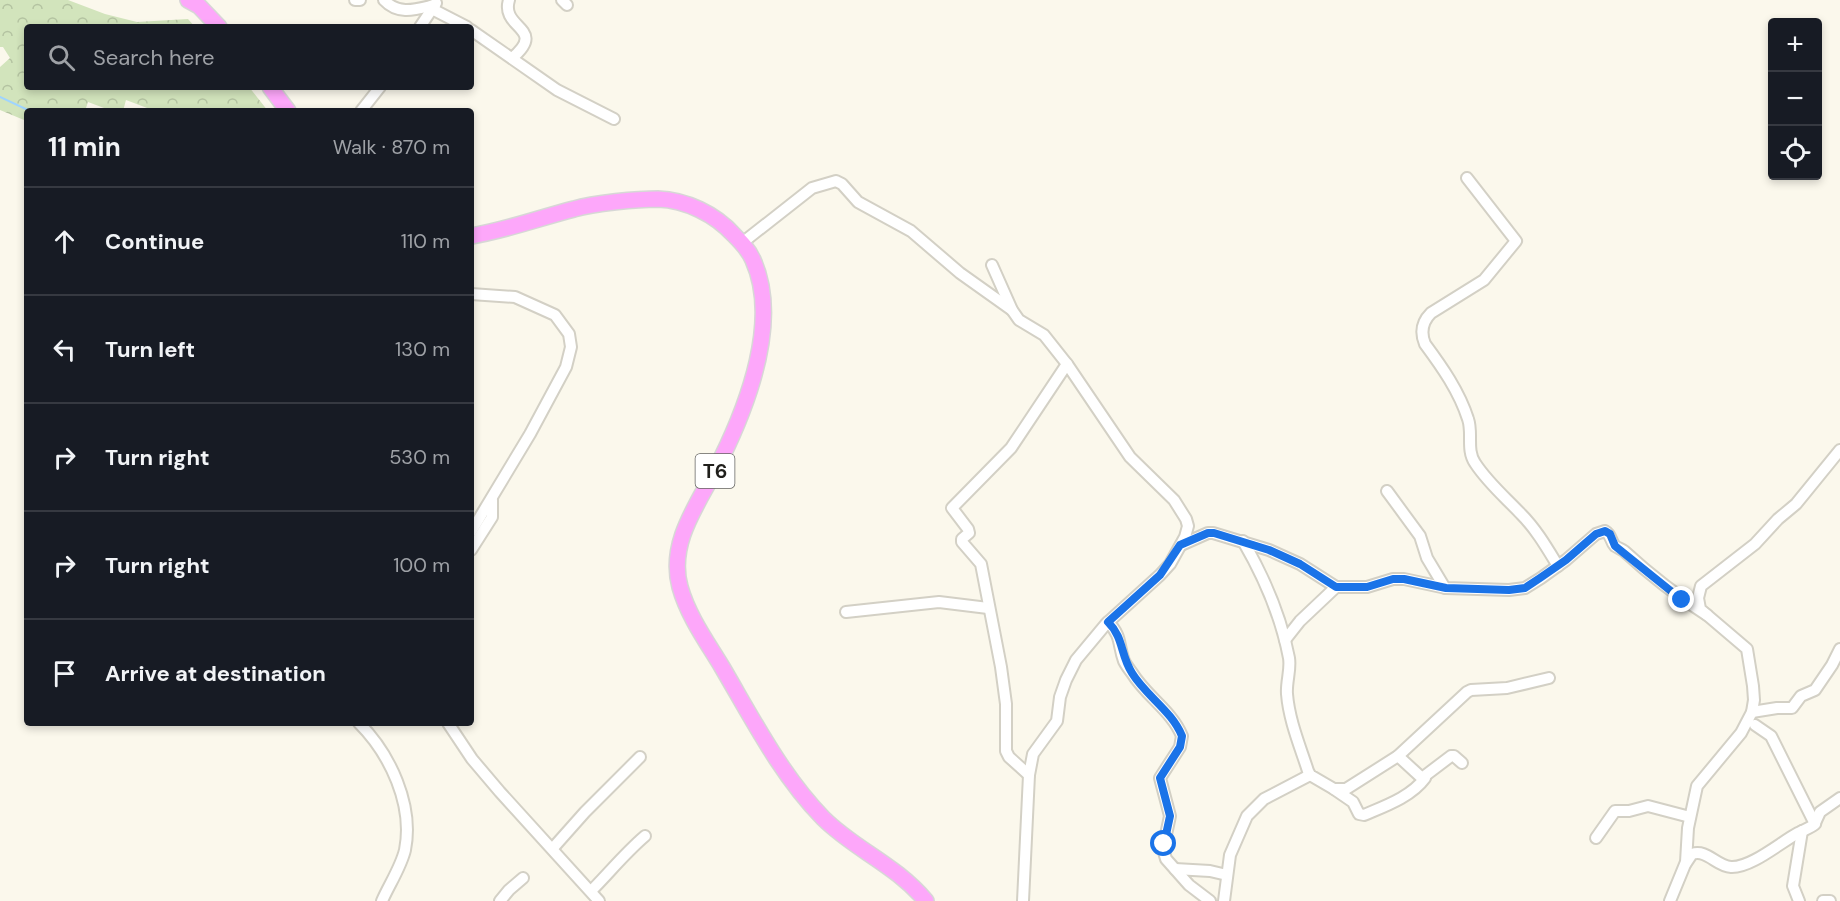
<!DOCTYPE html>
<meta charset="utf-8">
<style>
:root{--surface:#171b24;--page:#20242c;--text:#f1f3f6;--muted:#9ea1a6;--line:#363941}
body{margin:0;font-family:"DM Sans",sans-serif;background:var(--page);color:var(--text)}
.controls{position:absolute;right:18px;top:18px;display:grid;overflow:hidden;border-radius:6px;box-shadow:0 3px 9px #0003}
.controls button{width:54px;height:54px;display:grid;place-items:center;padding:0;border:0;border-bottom:2px solid var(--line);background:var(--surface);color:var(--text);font:30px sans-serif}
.stop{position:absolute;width:18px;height:18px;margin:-14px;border:4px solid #1a73e8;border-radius:50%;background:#fff}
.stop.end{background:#1a73e8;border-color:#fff;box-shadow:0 2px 6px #0008}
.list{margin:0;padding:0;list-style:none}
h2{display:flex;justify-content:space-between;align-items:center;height:78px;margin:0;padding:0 24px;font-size:26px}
h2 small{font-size:20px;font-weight:400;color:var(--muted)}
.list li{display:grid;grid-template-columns:39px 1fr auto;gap:18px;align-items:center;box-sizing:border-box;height:108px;padding:0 24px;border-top:2px solid var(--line)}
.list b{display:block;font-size:22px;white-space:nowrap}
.list em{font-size:20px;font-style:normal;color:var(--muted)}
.icon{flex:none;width:33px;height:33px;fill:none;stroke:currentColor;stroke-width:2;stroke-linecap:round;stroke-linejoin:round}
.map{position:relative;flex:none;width:1840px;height:901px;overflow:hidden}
.search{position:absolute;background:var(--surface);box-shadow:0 3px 9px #0003;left:24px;top:24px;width:450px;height:66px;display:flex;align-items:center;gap:15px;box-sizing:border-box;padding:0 21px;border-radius:6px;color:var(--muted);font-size:22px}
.panel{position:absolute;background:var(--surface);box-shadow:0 3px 9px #0003;left:24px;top:108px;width:450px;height:618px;border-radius:6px}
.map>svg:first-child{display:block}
</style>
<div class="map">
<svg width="1840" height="901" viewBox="0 0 1840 901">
<defs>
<pattern id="forest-crowns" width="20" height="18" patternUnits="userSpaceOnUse" patternTransform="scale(1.5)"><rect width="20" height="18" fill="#d2e4bc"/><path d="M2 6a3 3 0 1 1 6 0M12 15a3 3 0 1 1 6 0" fill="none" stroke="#b4c3a1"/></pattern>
</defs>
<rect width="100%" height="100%" fill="#fbf8ec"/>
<path fill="url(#forest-crowns)" d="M0,0H68L105,14L137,22L188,19L195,27H27V87H249L268,111H155L126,100L123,111H112L88,102L85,111H27V119L24,120L0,110V67L10,58L3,47H0Z"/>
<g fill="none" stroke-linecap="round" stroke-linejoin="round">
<path stroke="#9fd4fe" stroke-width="2" d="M0,97L30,111"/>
<defs>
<g id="minor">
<path d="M355,0H360"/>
<path d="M384,0C399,16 417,9 435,5"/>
<path d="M509,0C500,29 548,28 512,58"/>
<path d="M562,0L567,5"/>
<path d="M432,9L467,27"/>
<path d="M420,27L436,3"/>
<path d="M471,30L557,90L614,119"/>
<path d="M361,111L380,87"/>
<path d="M1467,178L1516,241L1484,280L1431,313C1422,322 1420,332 1425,344C1442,367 1459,391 1468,419C1473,433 1466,450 1475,463C1488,483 1505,497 1521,514C1536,529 1547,548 1558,566"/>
<path d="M742,243L812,188L836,181L842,184L858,202L911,231L960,273L1012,310"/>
<path d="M992,265L1012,310L1019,320L1044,335L1067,364L1130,457L1174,500L1186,519L1188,526L1185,537L1170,564L1160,575L1106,624L1076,660L1066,680L1060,697L1057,721L1033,754L1029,775L1023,901"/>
<path d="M471,294L515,297L555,315L569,334L571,347L566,367L530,434L471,532"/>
<path d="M1387,491L1420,536L1427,558L1445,588"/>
<path d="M1243,541C1264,577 1281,616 1289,658C1291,670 1286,682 1287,694C1289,720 1300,746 1308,771L1310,775L1334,789H1346L1398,756L1467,692L1471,690L1507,688L1549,678"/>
<path d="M1181,545L1208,533H1213L1269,550L1300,564L1336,587H1367L1393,579H1404L1446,588L1509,590L1525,588L1541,578L1566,560L1596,534L1605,531C1612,535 1610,541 1615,546C1618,548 1621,549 1624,551C1650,575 1677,596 1707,615"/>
<path d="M471,550L492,517V500"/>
<path d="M846,612L939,602L988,608"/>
<path d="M1108,622C1122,636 1118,645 1124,661C1126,665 1129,669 1132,673C1146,696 1172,711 1182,736L1180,747L1160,778L1170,816L1164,844V852L1166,859L1189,885L1210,901"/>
<path d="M1285,640L1300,621L1336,587"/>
<path d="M1752,712L1777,708H1792L1801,696L1815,690L1832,665L1840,649"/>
<path d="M359,723C390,754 414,805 405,850C401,867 389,885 382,901"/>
<path d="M448,723L472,759L500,792L599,901"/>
<path d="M1398,756L1422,778L1451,756H1454L1462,763"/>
<path d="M1029,775L1009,757L1006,751V704L1001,667L981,564L962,542V539L969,533L968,529L952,508L1011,448L1067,364"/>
<path d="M1334,789L1353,802L1359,814L1364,815C1385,806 1411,797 1425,778"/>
<path d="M1815,823L1820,812L1840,798"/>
<path d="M1596,838L1615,811H1629L1648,806L1690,817"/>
<path d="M553,848L585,812L640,757"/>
<path d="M1686,863L1692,854C1707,849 1716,866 1731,867C1751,868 1781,842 1798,833C1804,830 1810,828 1815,824L1771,736L1755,725"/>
<path d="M1175,869L1210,871L1227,875"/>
<path d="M591,891C609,873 625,853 645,836"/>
<path d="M500,901L509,890L523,878"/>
<path d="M1224,901L1230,855L1247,816L1264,799L1310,775"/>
<path d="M1670,901L1686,862L1688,828L1697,786L1741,733L1752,712L1754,700L1753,686L1747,649L1700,609L1698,598L1701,586L1755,544L1778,519L1796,504L1840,450"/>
<path d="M1799,901L1793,886L1802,831"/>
<path d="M1823,901H1830"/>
</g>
<g id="highway">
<path d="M188,0L199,6L219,27"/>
<path d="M270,87L288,111"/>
<path d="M471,236C507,230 539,218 574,209C594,203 637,199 658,199C686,200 715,214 734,235C741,242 749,250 753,260C780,320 748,404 721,459C702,499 667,540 680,587C688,616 707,642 722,667C752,718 781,775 823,818C855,850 895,864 926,901"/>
</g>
</defs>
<use href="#minor" stroke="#d3d0c5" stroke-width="14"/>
<use href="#highway" stroke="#d7d7d6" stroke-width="18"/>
<use href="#minor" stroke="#fff" stroke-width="10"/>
<use href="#highway" stroke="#fda7fa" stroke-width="15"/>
</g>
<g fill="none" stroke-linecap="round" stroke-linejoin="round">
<path stroke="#1a73e8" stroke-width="8" d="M1164,844L1170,816L1160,778L1180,747L1182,736C1172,711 1146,696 1132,673C1120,654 1124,638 1108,622L1160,575L1180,545L1208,533H1214L1269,550L1300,564L1336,587H1367L1393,579H1404L1446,588L1509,590L1525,588L1540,578L1566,560L1596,534L1605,531L1610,534L1615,546L1682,600"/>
</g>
<g text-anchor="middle" stroke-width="5" stroke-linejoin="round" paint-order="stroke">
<rect fill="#fff" stroke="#63625f" stroke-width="1.5" x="695.5" y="454" width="39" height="34" rx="4.5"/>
<g font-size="20" font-weight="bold" fill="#201f1b">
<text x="715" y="478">T6</text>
</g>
</g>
</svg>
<div class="controls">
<button>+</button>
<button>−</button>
<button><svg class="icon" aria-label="locate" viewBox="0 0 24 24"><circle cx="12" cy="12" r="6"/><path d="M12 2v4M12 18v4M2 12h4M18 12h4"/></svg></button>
</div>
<div class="stop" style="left:1164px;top:844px"></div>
<div class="stop end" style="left:1682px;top:600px"></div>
<div class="search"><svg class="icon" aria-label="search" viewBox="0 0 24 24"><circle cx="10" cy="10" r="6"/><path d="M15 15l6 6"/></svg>Search here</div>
<section class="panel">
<h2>11 min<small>Walk · 870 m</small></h2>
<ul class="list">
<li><svg class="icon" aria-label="ahead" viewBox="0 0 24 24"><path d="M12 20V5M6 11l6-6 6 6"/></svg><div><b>Continue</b></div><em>110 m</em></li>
<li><svg class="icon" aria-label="left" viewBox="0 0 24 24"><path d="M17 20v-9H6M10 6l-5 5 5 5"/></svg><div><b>Turn left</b></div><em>130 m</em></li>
<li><svg class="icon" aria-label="right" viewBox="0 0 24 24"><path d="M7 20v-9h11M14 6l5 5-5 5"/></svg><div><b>Turn right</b></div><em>530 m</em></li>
<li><svg class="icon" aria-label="right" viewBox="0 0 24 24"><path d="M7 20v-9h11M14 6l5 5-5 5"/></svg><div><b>Turn right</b></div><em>100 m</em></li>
<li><svg class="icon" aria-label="arrive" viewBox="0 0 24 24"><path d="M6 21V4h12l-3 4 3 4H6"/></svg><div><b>Arrive at destination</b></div></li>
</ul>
</section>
</div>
